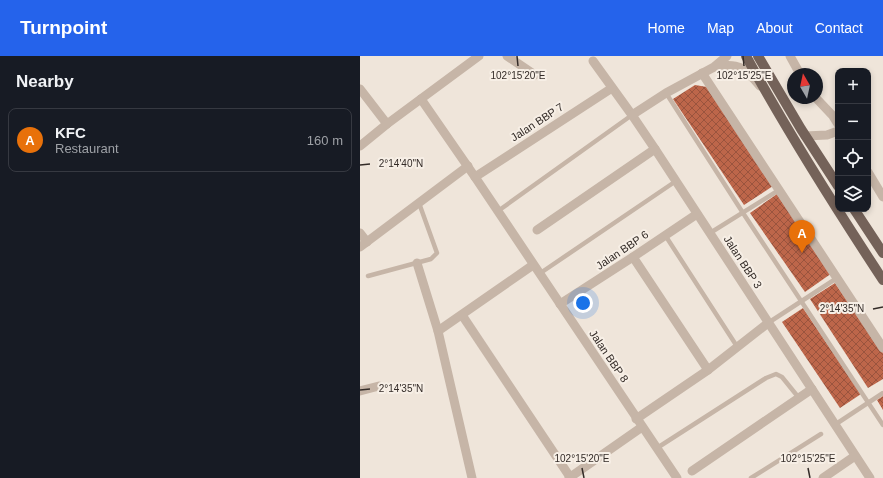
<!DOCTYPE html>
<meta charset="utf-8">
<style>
:root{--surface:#171b24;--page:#20242c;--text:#f1f3f6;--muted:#9ea1a6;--line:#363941;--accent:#2563eb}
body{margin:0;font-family:Arial,sans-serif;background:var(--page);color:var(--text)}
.controls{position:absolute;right:12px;top:12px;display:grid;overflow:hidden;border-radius:8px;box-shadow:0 2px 6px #0003}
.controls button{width:36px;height:36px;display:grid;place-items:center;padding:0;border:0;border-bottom:1px solid var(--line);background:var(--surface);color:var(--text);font:20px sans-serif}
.compass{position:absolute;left:427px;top:12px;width:36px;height:36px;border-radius:50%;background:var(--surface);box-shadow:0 2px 6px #0003;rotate:351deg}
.you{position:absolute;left:223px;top:247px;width:14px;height:14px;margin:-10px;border:3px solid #fff;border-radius:50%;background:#1a73e8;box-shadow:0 0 0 6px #1a73e833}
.badge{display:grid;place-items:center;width:26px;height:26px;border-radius:50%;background:var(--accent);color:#fff;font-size:13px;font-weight:700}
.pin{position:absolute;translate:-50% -33px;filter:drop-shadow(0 1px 2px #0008)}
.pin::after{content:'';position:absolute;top:21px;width:14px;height:12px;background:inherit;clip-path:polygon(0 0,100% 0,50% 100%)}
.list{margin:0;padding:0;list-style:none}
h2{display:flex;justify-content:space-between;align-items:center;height:52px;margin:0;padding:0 16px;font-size:17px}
h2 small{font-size:13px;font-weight:400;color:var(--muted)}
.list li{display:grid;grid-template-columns:26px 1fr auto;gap:12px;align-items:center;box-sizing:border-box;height:64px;margin:0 8px 8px;padding:0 8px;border:1px solid var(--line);border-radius:8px}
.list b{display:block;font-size:15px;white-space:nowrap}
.list p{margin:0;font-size:13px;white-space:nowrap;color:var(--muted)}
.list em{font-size:13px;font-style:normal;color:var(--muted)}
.icon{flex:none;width:22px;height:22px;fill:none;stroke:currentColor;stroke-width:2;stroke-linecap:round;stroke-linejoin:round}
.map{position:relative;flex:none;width:523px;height:422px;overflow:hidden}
header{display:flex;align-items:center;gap:24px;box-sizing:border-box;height:56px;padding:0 20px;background:var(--accent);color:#fff}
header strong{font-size:19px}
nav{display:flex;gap:22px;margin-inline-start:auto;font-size:14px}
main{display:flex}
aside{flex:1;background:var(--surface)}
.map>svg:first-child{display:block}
</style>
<header>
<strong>Turnpoint</strong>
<nav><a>Home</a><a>Map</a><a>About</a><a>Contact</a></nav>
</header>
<main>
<aside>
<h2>Nearby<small></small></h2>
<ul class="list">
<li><span class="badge" style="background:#e8710a">A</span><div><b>KFC</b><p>Restaurant</p></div><em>160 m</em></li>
</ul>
</aside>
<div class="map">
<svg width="523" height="422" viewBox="0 0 523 422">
<defs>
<pattern id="building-cross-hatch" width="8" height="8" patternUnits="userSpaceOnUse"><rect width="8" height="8" fill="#bd664a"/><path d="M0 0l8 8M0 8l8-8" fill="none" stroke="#9a543e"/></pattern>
</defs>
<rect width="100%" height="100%" fill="#efe5da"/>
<g fill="url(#building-cross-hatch)">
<path d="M335,29L347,31L413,130L384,149L313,43Z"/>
<path d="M417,138L472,217L445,236L390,157Z"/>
<path d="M475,227L523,297V323L508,332L450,243Z"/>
<path d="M443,252L501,338L480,352L422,266Z"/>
<path d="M523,340V354L517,344Z"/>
</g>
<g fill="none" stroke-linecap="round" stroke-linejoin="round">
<g stroke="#c6b5a7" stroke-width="4.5">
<path d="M306,37L383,157L523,369"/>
<path d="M138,155L272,59"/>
<path d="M350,177L419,134"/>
<path d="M305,179L378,292"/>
<path d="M179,218L316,125"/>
<path d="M8,220L71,203L77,197L59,147"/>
<path d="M408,267L477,222"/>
<path d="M476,368L523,337"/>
<path d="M297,392L406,322L416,318L422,321L439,342"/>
<path d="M391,422L461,378"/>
</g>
<g stroke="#c6b5a7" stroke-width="9">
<path d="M147,0L175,19"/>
<path d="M430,0L440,18"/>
<path d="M233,5L272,59L295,93L510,422"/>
<path d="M355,11C379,6 385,12 400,30"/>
<path d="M342,17L523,292"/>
<path d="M0,33L27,68"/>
<path d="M456,42L473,60L478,68"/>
<path d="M61,43L115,121L317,422"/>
<path d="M272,59L306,37L354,11L367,0"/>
<path d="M445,80L467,79L478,75"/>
<path d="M0,90L27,68L119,0"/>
<path d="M508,116L523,141"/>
<path d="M115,121L252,32"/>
<path d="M177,174L295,93"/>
<path d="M0,177L7,186"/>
<path d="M0,191L108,110"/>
<path d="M273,201L348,314"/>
<path d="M57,207L78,275L112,422"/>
<path d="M200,248L273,201L337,158"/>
<path d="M102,259L210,421"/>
<path d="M78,275L173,209"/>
<path d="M0,335L19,330"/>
<path d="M276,363L348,314L408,267"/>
<path d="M332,415L452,333"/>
<path d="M209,422L282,371"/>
<path d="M463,422L495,400"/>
</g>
<g stroke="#746259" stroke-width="10">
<path d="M386,0C428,77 475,151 523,224"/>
<path d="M398,0L441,73L478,130"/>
<path d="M494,153L523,197"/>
</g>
</g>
<path fill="none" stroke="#332b27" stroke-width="1.5" d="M157,0L158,10M383,0L384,10M0,109L10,108M513,253L523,251M0,334L10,333M222,412L224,422M448,412L450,422"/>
<g text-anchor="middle" stroke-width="4" stroke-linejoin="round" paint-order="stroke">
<g font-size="11" fill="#332b27" stroke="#f7efe6">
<text transform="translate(177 66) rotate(-33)" y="4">Jalan BBP 7</text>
<text transform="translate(262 194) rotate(-34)" y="4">Jalan BBP 6</text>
<text transform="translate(383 206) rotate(57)" y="4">Jalan BBP 3</text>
<text transform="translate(249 300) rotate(56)" y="4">Jalan BBP 8</text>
</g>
</g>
<g font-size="10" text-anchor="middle" fill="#332b27" stroke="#f7efe6" stroke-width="4" stroke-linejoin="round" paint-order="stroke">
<text x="158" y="23">102°15'20"E</text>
<text x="384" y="23">102°15'25"E</text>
<text x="41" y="111">2°14'40"N</text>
<text x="482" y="256">2°14'35"N</text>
<text x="41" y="336">2°14'35"N</text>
<text x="222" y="406">102°15'20"E</text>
<text x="448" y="406">102°15'25"E</text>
</g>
</svg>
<div class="controls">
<button>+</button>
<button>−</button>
<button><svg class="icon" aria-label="locate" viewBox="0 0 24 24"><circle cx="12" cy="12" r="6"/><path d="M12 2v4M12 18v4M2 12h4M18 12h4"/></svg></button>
<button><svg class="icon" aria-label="layers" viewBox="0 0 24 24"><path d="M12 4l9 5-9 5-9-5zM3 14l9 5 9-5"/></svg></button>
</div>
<svg class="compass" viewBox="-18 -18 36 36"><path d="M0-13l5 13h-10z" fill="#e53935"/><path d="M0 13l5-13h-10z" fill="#9ea1a6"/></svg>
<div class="you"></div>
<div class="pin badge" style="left:442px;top:197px;background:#e8710a">A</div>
</div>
</main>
